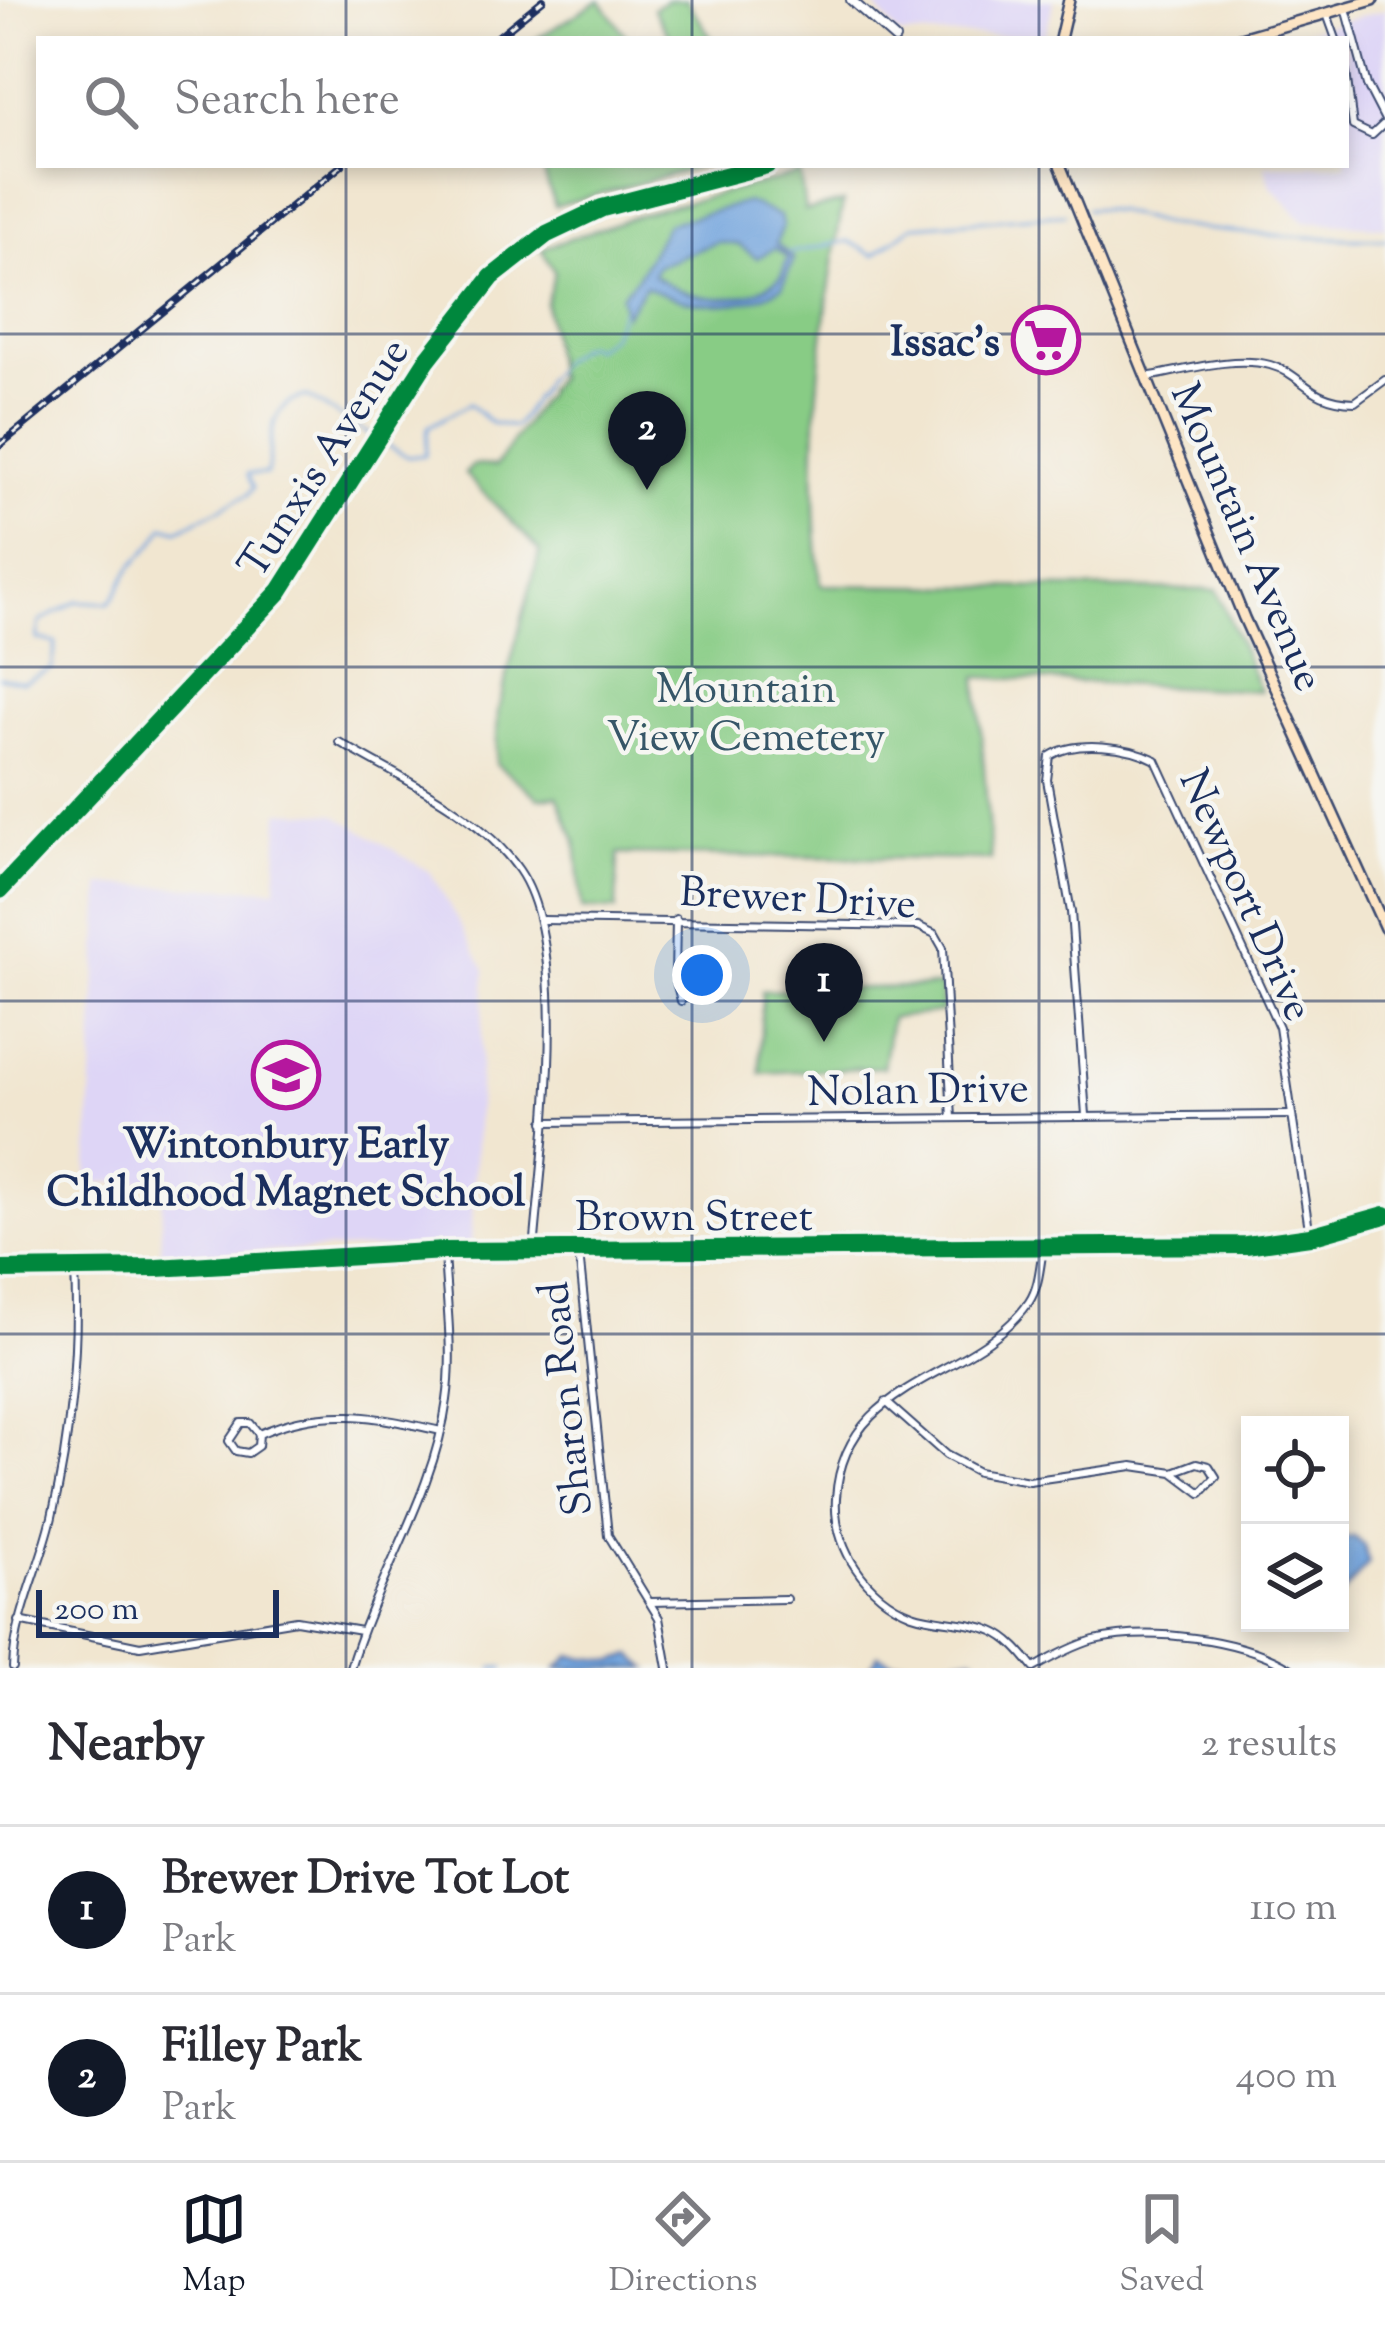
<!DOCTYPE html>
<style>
:root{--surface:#fff;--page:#f2f2f3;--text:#2b2b33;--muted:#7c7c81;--line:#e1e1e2;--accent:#111827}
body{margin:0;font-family:"Sorts Mill Goudy",serif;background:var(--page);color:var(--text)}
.controls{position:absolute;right:36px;bottom:36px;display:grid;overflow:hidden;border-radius:0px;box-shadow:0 6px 18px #0003}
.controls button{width:108px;height:108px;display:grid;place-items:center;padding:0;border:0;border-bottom:3px solid var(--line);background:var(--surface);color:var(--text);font:60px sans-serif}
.scale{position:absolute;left:36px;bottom:30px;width:243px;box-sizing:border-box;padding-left:12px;border:6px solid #1b2f5e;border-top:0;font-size:33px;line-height:42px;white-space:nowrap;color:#1b2f5e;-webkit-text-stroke:9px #f6f6f2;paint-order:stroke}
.you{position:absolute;left:702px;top:975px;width:42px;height:42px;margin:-30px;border:9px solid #fff;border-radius:50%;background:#1a73e8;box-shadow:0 0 0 18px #1a73e833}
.badge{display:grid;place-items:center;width:78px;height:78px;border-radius:50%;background:var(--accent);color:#fff;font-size:39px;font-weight:700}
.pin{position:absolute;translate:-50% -99px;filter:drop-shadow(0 3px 6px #0008)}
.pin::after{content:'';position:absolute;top:63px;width:42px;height:36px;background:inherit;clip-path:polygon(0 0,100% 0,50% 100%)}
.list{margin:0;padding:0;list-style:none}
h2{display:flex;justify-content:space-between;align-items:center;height:156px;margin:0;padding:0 48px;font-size:51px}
h2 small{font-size:39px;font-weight:400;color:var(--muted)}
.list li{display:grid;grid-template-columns:78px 1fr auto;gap:36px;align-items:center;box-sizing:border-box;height:168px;padding:0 48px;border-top:3px solid var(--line)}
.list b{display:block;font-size:45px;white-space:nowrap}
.list p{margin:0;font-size:39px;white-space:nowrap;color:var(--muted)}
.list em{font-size:39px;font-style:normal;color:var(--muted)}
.icon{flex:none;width:66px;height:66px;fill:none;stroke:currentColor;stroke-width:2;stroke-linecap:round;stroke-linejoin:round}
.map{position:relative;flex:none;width:1385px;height:1668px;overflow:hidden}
.search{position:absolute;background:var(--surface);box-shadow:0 6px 18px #0003;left:36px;right:36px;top:36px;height:132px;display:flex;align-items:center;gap:30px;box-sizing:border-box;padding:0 42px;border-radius:0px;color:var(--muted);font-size:45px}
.sheet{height:492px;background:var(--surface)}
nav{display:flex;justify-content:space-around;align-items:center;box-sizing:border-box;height:168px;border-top:3px solid var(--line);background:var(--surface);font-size:33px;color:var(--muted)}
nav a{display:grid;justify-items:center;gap:6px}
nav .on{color:var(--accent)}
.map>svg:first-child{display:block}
</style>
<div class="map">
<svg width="1385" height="1668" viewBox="0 0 1385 1668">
<rect width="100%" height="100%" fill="#f6f6f2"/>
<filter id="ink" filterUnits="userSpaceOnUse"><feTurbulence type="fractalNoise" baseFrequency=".00833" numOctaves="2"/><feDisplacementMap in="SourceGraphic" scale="24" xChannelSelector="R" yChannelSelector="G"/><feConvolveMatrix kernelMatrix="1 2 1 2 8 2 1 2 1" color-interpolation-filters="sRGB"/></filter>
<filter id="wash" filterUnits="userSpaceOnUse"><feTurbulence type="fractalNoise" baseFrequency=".004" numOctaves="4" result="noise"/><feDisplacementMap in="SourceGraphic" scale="48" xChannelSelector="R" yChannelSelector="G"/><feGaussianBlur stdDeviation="2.7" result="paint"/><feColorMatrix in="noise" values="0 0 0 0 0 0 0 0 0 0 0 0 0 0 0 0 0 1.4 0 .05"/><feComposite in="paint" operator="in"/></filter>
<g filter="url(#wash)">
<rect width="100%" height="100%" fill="#f1e6d0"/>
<g fill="#ded5f6">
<path d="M870,0H1054L1045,36L899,35Z"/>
<path d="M1385,10V227L1304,221L1271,186L1265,165H1346V39H1278Z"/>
<path d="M279,811L335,814L431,873L485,970L471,1245L160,1255L163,1181L87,1183L101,885L276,889Z"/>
</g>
<g fill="#88cc85" stroke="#527e72" stroke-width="3">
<path d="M600,0L628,39H536Z"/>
<path d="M668,0H687L712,39H671L653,8Z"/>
<path d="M541,165H707L555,206Z"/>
<path d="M800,174L805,211L843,202C821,328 805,457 821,585L1217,590L1260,691L977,677L991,860L618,854L616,910L582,909L576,841L557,796L539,798L496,764L498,710L540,551L465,474L473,465L496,466L556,378L546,303L555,273L542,250L546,247L650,211Z"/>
<path d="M941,986L942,1012L891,1018L883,1067L760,1073L762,991Z"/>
</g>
<g fill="#73a4dd" stroke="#476a9e" stroke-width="3" fill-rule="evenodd">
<path d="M747,202L779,216L783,226L776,243L794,259L782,287C737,313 689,307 645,286L625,315L621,295L637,278L667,224ZM717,242L739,245L757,258L775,248L788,257L781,277C740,309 693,302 653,275L656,266Z"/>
<path d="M1354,1537L1364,1545L1369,1562L1340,1597V1538Z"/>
<path d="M632,1655L648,1668H557L571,1656L614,1661Z"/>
<path d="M878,1655L894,1662L974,1657L985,1668H870Z"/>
</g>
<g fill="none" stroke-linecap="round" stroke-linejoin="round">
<g stroke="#73a4dd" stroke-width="3">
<path d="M1087,209C1116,206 1141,221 1170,225C1241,234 1313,239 1385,239"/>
<path d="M789,253L848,241L874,255L913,226L1065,214"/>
<path d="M380,441L408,457L425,455L428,427L469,404L491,423L514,427C538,399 550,359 586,344L594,348L611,336L622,310"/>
<path d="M0,677L23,682L52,669L56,643L37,639L40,622L77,601L109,603C121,591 123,577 132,566C146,551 156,544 164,526L178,530L247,495L253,488L247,474H267C273,447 264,401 308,397L372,436"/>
<path d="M493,1668H504"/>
</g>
</g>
</g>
<g filter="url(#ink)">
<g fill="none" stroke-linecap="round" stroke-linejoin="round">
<defs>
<g id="minor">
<path d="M1346,8L1367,85L1385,120"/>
<path d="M1327,14L1336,39"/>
<path d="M1346,72L1353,126L1372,135L1385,123"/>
<path d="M1146,377C1183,371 1233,355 1270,365C1304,374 1307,401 1355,402L1385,380"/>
<path d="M339,742C399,778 478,811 519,870C573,948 541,1156 534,1252"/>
<path d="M676,919L675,977L681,1001"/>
<path d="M543,920L918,926L935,934L943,948L952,1118"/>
<path d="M1086,1115L1071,912L1047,780L1050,756C1076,739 1129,746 1156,760L1279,1027L1310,1236"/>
<path d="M544,1122L1292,1115"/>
<path d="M1043,1248C1040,1266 1039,1287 1029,1302C974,1382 844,1376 836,1498C833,1548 866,1596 912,1614C938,1623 967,1620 993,1631C1010,1638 1023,1654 1034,1668C1053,1657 1073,1646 1094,1640C1150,1627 1240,1638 1290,1668"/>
<path d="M579,1253L608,1535L659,1618L668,1668"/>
<path d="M886,1402L946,1455L978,1472L1029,1481L1133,1466L1173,1472L1201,1493L1216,1477L1209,1466L1197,1463L1173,1472"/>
<path d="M259,1434L250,1423H241L229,1441L236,1451L248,1453L258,1446L259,1434C323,1405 375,1416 441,1431"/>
<path d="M651,1602L786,1599"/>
<path d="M19,1621L140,1646L296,1620L361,1631"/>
<path d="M13,1668C15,1614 40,1569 52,1517C70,1440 79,1349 75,1270"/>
<path d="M350,1668C377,1577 434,1495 447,1400C454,1352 446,1300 444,1252"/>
</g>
<g id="tertiary">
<path d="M851,0L895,39"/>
<path d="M0,1270L157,1268L444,1251L1246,1245L1310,1236L1385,1215"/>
</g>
<g id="secondary">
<path d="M1060,39L1069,0"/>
<path d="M1237,39L1373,0"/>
<path d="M1060,165L1244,618L1385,928"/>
<path d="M0,890L280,591L427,360L492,277L547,234L602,208L767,165"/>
</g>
</defs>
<use href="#minor" stroke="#3b4a6f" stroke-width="10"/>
<use href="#tertiary" stroke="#3b4a6f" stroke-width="12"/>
<use href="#secondary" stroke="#3b4a6f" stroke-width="14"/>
<use href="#minor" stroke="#fff" stroke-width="6"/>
<use href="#tertiary" stroke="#fff" stroke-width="8"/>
<use href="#secondary" stroke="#fde5c5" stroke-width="9"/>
<defs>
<g id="rail">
<path d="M495,39L543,0"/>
<path d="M0,445L342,165"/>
</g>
</defs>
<use href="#rail" stroke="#1b2f5e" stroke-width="8"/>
<use href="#rail" stroke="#f6f6f2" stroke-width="3" stroke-dasharray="9" stroke-linecap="butt"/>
<defs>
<g id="cycleway">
<path d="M0,890L280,591L427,360L492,277L547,234L602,208L767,165"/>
<path d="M0,1270L157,1268L444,1251L1246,1245L1310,1236L1385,1215"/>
</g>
</defs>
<use href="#cycleway" stroke="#f6f6f2" stroke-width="26"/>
<use href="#cycleway" stroke="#00873e" stroke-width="18"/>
</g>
</g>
<path fill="none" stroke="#1b2f5e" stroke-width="3" stroke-opacity="0.55" d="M346,0V39M692,0V39M1039,0V39M346,165V1668M692,165V1668M1039,165V1668M0,334H1385M0,667H1385M0,1001H1385M0,1334H1385"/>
<defs>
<symbol id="supermarket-ring" viewBox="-11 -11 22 22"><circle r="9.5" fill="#f6f6f2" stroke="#b5179e" stroke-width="1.5"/><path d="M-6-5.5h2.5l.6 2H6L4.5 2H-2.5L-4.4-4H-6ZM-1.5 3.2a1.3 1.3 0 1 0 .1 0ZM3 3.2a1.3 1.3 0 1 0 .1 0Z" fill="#b5179e"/></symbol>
<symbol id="school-ring" viewBox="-11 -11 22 22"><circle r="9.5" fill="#f6f6f2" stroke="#b5179e" stroke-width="1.5"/><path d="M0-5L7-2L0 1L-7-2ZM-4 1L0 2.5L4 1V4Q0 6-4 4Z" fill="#b5179e"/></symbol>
</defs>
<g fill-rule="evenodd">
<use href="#supermarket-ring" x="1008" y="302" width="76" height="76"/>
<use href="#school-ring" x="248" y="1037" width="76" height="76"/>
</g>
<g text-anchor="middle" stroke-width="9" stroke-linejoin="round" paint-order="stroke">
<g font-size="42" font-weight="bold" fill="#1b2f5e" stroke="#f6f6f2" text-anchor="end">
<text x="1000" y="355">Issac's</text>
<text x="286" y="1157" text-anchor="middle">Wintonbury Early<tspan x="286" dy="48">Childhood Magnet School</tspan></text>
</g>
<g font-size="42" fill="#1b2f5e" stroke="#f6f6f2">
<text transform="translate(322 457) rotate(-57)" y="15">Tunxis Avenue</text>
<text transform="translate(1249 536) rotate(67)" y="15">Mountain Avenue</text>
<text transform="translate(1248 894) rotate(66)" y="15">Newport Drive</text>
<text transform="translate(798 896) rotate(3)" y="15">Brewer Drive</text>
<text transform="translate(918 1088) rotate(-1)" y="15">Nolan Drive</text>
<text x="694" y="1230">Brown Street</text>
<text transform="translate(564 1399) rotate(-96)" y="15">Sharon Road</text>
</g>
<g font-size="42" fill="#365668" stroke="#f6f6f2">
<text x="746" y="702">Mountain<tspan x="746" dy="48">View Cemetery</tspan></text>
</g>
</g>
</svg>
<div class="controls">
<button><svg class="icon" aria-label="locate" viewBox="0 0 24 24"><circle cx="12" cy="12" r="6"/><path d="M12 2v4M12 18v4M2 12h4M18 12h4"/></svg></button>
<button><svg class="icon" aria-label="layers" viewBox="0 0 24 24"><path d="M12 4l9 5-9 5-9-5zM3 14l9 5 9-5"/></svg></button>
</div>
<div class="scale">200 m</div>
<div class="you"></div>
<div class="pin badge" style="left:824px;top:1042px">1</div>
<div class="pin badge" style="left:647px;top:490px">2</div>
<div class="search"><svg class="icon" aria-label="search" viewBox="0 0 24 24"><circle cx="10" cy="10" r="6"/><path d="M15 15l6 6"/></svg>Search here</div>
</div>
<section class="sheet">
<h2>Nearby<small>2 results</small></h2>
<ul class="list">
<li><span class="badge">1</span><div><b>Brewer Drive Tot Lot</b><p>Park</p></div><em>110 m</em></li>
<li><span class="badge">2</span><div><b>Filley Park</b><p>Park</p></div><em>400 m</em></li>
</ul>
</section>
<nav>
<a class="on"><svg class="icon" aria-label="map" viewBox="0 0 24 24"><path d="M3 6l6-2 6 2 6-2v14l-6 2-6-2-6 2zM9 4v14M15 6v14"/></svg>Map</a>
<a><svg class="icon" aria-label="directions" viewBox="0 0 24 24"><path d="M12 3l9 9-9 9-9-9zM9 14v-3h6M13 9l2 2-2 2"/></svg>Directions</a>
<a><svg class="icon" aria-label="saved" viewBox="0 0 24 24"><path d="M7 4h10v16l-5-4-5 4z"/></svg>Saved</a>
</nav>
